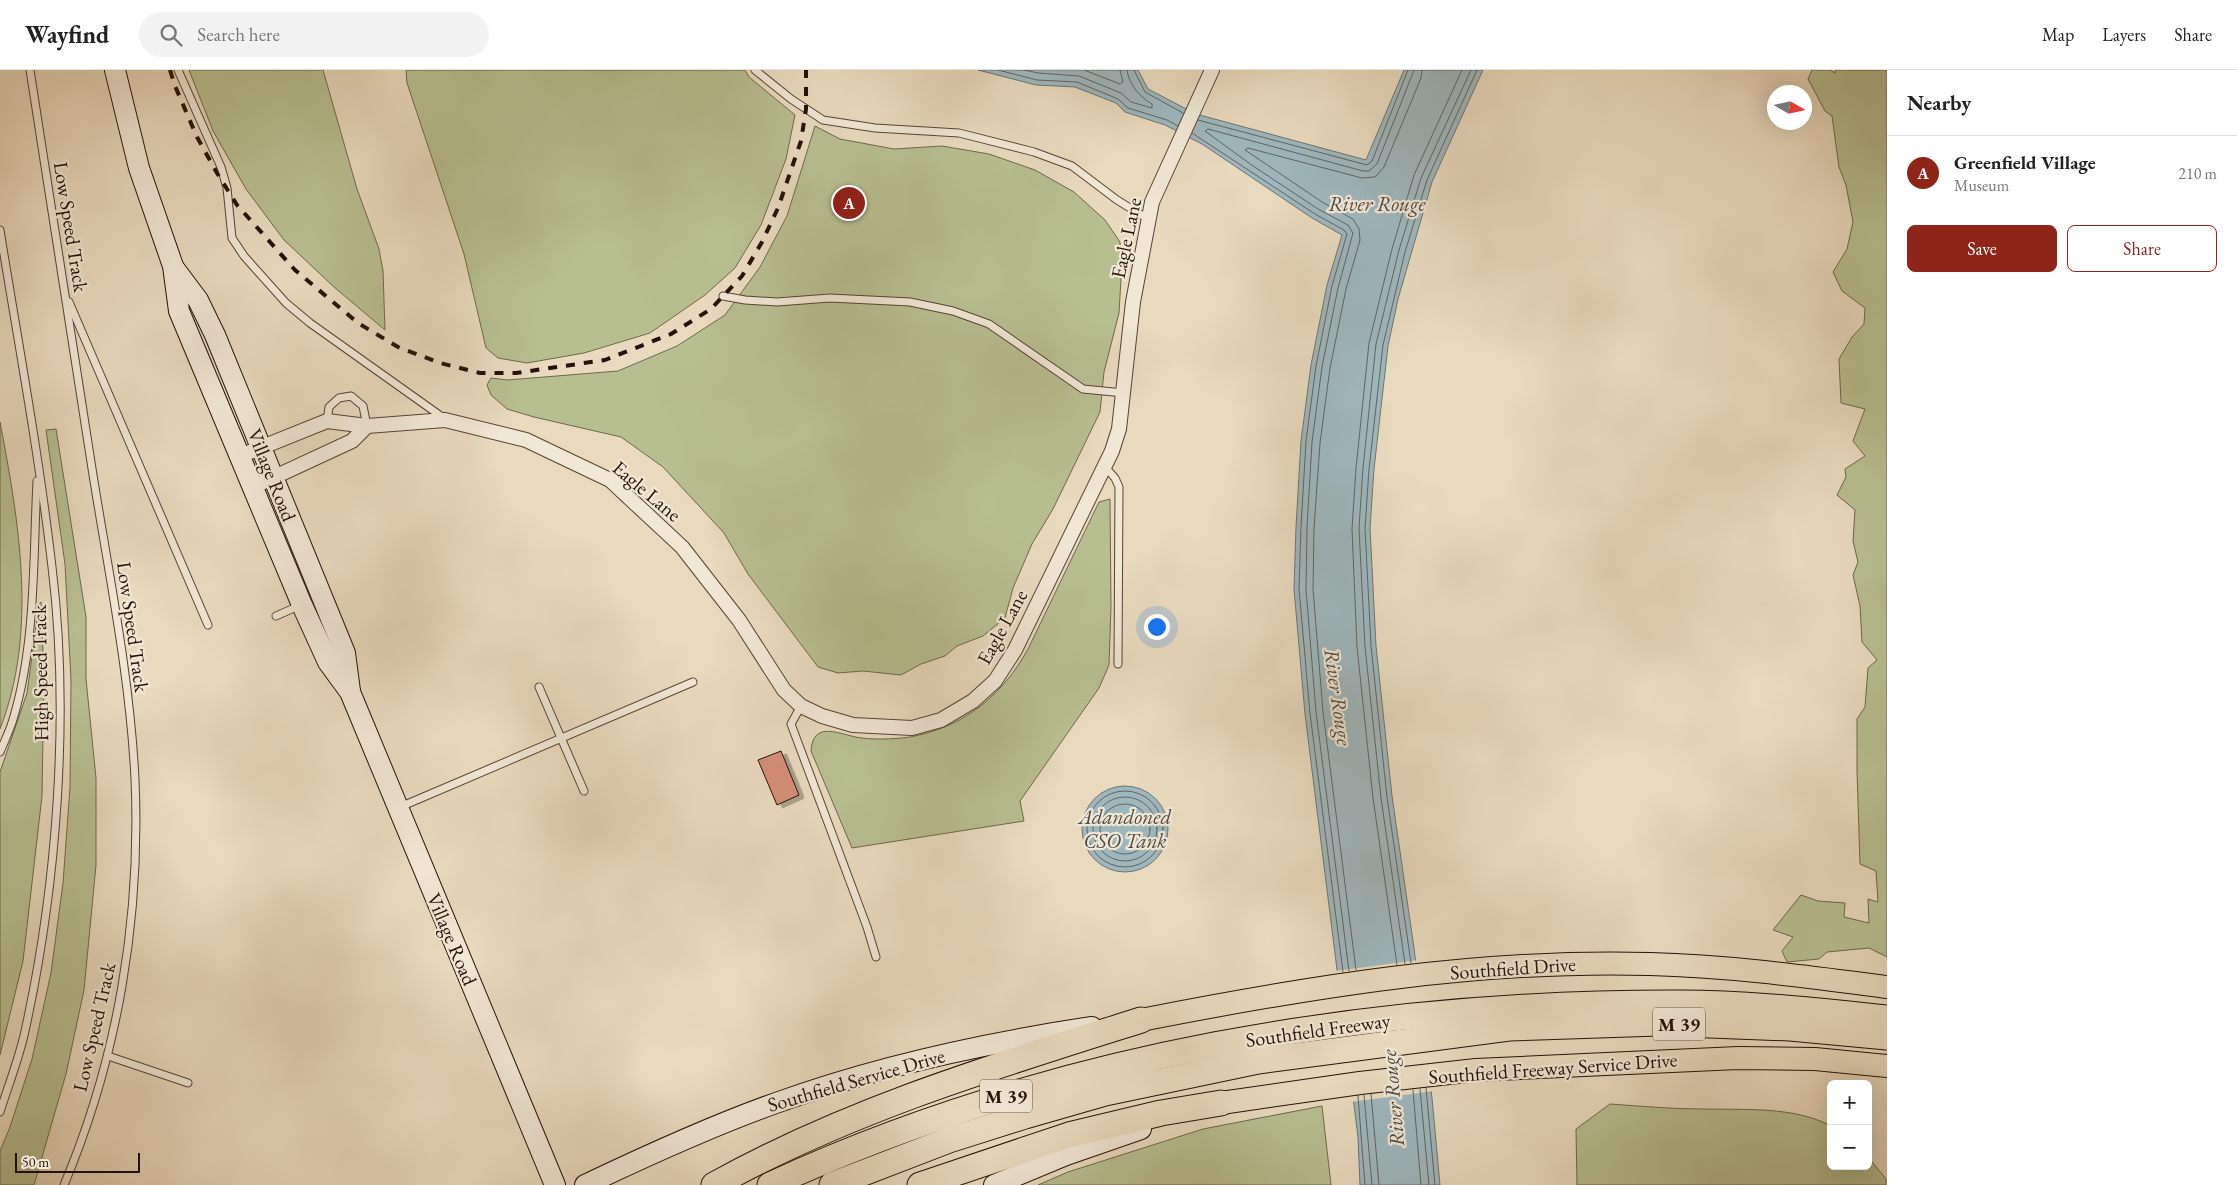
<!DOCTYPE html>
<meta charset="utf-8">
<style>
:root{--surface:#fff;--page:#f2f2f2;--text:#222;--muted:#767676;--line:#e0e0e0;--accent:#8f2418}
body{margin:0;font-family:"EB Garamond",serif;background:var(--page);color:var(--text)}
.controls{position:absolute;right:15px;bottom:15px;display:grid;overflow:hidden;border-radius:8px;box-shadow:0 5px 20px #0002}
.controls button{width:45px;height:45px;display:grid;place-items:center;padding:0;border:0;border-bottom:1px solid var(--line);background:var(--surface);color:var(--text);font:25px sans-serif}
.compass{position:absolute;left:1767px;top:15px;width:45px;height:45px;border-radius:50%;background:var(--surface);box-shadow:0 5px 20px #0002;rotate:99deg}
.scale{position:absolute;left:15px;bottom:12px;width:125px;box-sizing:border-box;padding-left:5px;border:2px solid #251107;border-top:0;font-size:14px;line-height:18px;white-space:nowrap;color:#251107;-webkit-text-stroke:4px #f1e7d5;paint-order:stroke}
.you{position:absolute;left:1156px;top:556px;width:18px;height:18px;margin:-12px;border:4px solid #fff;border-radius:50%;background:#1a73e8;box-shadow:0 0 0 8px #1a73e833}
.badge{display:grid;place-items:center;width:32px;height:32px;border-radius:50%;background:var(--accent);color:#fff;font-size:16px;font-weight:700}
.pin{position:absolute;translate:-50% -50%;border:2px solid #fff;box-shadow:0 1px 5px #0006}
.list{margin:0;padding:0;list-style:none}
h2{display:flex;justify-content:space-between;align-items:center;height:65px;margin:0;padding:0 20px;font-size:21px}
h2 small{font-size:16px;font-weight:400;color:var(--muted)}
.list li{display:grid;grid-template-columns:32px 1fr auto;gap:15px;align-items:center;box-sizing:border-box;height:75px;padding:0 20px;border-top:1px solid var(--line)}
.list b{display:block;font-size:19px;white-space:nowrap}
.list p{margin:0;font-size:16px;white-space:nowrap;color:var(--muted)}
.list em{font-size:16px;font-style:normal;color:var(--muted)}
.actions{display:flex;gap:10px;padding:15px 20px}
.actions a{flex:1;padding:11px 0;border:1px solid var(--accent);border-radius:8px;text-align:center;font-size:18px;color:var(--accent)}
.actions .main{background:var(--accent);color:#fff}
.icon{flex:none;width:28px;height:28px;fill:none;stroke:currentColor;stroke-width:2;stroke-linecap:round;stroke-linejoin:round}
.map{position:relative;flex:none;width:1887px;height:1115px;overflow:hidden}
header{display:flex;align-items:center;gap:30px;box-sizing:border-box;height:70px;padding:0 25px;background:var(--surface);border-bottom:1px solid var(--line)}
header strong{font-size:24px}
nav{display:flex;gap:28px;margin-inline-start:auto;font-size:18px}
.search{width:350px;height:45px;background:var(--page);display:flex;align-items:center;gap:12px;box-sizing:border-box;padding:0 18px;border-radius:28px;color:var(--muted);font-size:19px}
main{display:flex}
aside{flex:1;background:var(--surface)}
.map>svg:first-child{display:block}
</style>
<header>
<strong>Wayfind</strong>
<div class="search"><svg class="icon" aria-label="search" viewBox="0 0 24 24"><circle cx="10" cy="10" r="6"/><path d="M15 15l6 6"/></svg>Search here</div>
<nav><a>Map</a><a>Layers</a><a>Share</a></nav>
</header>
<main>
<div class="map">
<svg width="1887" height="1115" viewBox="0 0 1887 1115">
<defs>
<filter id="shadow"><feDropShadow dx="5.5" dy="3" stdDeviation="0" flood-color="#0004"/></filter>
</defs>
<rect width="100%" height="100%" fill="#e9dabe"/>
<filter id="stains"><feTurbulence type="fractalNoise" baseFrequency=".004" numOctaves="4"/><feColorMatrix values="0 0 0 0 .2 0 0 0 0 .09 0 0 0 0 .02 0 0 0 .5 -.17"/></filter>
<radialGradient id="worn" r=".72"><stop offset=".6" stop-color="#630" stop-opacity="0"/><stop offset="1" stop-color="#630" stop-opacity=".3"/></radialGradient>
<g fill="#b7bf91" stroke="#6e684c">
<path d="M189,0H323L357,119L379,179L383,201L385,260L334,217L284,170L246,119L213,61Z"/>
<path d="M406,0H745L749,7L795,45L786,89L761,155L735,198L705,225L650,263L584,283L527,293L498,288L486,278L464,184L407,13Z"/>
<path d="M1812,0H1830L1835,3V0H1887V887L1869,878L1827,882L1819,889L1787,892L1782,881L1793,867L1773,860L1801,825L1818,831L1845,833L1844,847L1869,853L1868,829L1878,832L1876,801L1860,794L1857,701V649L1865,637L1868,598L1877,590L1862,572L1860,536L1853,505L1858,492L1853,471L1855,440L1837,425L1846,407L1845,399L1865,386L1853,371L1865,339L1841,333L1839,289L1852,267L1864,254L1865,238L1842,221L1833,202L1847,179L1853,152L1846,115L1839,97L1832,46L1825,41L1808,9Z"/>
<path d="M815,56L840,69L894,79L942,76L989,84L1035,100L1074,122L1105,150L1120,172L1121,209L1119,243L1104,302L1100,342L1053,439L1032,474L1013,518L1005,548L983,566L957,576L945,586L921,594L901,605L863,601L838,603L818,597L748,504L724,463L663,397L621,367L534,347L507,339L491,325L487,315L491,308L507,310L618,301L677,276L725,245L760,197L787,146Z"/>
<path d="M0,352C19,452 38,561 0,659Z"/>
<path d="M56,359L86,547V609L96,708V795L84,920L66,1004L34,1115H0V1081L10,1057L32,989L51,903L63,813L70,717L71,610L65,494L46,360Z"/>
<path d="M1110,429L1111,537L1109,595L1099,618L1020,731L1024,751L852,778L811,681C813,648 842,666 862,668C875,670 902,669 915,666C967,655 1003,624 1028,579L1099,432Z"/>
<path d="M41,532L44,606L42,726L23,891L0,985V702L27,623L39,534Z"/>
<path d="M1610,1034C1640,1036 1671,1039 1702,1039C1743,1040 1794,1036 1831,1056V1096H1868V1087L1886,1109V1115H1577L1576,1059Z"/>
<path d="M1322,1036L1331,1115H1038L1068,1102L1203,1059Z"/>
</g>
<g fill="#9eb7bd" stroke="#6e7574">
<path d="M978,0H1138L1148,19L1196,44L1366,90L1404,0H1483L1432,112L1398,229L1388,276L1374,399L1370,458L1376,576L1392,726L1414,878L1432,1028L1440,1115H1360L1358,1067L1305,644L1294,519L1296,457L1301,371L1311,295L1327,215L1342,165L1312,148L1202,74L1165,55L1125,42L1116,33L1075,17L1036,15Z"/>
<circle cx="1125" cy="759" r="43"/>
</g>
<path fill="#e9dabe" d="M1418,890L1434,1021L1351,1032L1335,901Z"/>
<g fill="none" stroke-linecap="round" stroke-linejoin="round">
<g stroke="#626462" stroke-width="1">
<path d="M998,0L1037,10L1077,12L1118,29L1128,38L1167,50L1178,56"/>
<path d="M1024,0L1038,3L1079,6L1121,23L1131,32L1152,38V34C1140,27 1129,15 1127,0"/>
<path d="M1084,0L1120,14L1123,12L1120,0"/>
<path d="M1134,0L1145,22L1183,43"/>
<path d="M1198,50L1367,95L1372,91L1408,0"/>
<path d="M1192,63L1315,144L1344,160L1347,164L1332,216L1316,296L1306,371L1301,457L1299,519L1310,643L1343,902"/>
<circle cx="1125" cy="759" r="38"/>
<circle cx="1125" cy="759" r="32"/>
<circle cx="1125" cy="759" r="25"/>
<path d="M1411,893L1387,727L1371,576L1365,458L1369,399L1383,275L1405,182L1427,110L1477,0"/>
<path d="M1405,894L1381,728L1365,577L1359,458L1363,398L1376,274L1399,180L1421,108L1471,0"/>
<path d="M1397,895L1373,728L1357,577L1352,459L1356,398L1369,273L1392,179L1414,105L1462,0"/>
<path d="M1356,900L1323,642L1313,519L1314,458L1320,373L1330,298L1346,219L1360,170L1359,159L1353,149L1322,132L1245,80L1248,78L1362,108L1375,107L1384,97L1421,8L1422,0"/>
<path d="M1349,901L1316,642L1306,519L1307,457L1312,372L1322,297L1338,218L1353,163L1348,155L1318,139L1253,96L1205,61L1208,59L1363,101H1369L1377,94L1414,0"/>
<path d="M1426,1018L1435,1115"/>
<path d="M1420,1019L1429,1115"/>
<path d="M1413,1020L1421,1115"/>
<path d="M1371,1024L1379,1115"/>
<path d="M1364,1025L1372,1115"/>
<path d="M1358,1026L1365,1115"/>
</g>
</g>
<path fill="#d68f79" stroke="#251107" filter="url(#shadow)" d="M781,681L799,725L777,735L758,690Z"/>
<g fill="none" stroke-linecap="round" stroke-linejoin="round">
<defs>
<g id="lane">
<path d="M30,0C51,135 72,270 93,405C109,505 130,607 135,709C141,848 118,987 64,1115"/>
<path d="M178,0L221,97L227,118L232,168L244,186L286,233L310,253L445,349"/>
<path d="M755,0L791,29L823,50L875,58L959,63L1034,82L1072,96L1117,130L1148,149"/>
<path d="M0,160C18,272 39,384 52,497C70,644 57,816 25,961C19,989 8,1016 0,1042"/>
<path d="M723,226L745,230L777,232L830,228L910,232L953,241L989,254L1083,319L1124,323"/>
<path d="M69,232L208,555"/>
<path d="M327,351L329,337L339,328L351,326L363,336L367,356"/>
<path d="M1105,397L1115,408L1119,417L1118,594"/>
<path d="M276,546L301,535"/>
<path d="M539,617L584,721"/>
<path d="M801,636L791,654L867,857L876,887"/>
<path d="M0,682C5,670 11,658 14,646C36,571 33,488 37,411"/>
<path d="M400,737L693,612"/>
<path d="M108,986L188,1013"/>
</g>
<g id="street">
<path d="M240,386L327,351L367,356L445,350L526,370L610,410L682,477L739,550L784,620L801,636L822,646L853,655L912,658L941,650L973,631L995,611L1015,580L1112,381L1119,359L1133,232L1152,132L1212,0"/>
<path d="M253,417L352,371L367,356"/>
</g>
<g id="secondary">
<path d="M115,0L139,98L173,196L179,241L302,535L328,592L350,622L555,1115"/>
<path d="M174,198L198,230L215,265L345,583L350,621"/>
<path d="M585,1115C648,1085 711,1056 776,1033C878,996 985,973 1092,957"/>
<path d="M994,1115L1066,1085L1141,1059"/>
</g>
<g id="primary">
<path d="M1141,950C1309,917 1479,889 1650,894C1730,896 1809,907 1887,917"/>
<path d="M1221,1033L1360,1013L1476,1000L1738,988L1815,989L1887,996"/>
</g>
<g id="highway">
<path d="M714,1115C849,1040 995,996 1141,950"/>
<path d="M770,1115C1052,985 1372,932 1681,933C1750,933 1818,941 1887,948"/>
<path d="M832,1115L949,1070L1025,1046L1105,1023L1258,991L1509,958L1659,953L1790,958L1887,967"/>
<path d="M920,1115L1069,1065L1161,1043L1221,1033"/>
</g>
</defs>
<use href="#lane" stroke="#564335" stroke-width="9"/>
<use href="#street" stroke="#564335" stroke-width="16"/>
<use href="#secondary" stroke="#251107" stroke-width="22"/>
<use href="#primary" stroke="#251107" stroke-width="24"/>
<use href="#highway" stroke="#251107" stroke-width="27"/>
<use href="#lane" stroke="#f1e7d5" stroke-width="7"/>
<use href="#street" stroke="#f1e7d5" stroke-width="14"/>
<use href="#secondary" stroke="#f1e7d5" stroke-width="20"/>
<use href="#primary" stroke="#e9dabe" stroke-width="22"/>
<use href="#highway" stroke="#e9dabe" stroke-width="25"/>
<path stroke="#251107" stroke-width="4" stroke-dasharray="9 9" stroke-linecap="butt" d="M170,0L175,16L197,67L217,103L237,135L295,200L358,253L398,277L440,293L480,303H516L605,290L671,264L711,239L742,206L762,172L778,138L801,71L806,39V0"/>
</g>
<g text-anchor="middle" stroke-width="4.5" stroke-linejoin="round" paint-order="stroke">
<g fill="#f1e7d5" stroke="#625145" stroke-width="1">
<rect x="1653" y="937.5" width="52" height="33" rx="4"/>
<rect x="980" y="1009.5" width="52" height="33" rx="4"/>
</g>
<g font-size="19" font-weight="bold" fill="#251107">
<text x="1679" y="961">M 39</text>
<text x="1006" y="1033">M 39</text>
</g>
<g font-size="20" fill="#251107" stroke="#f1e7d5">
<text transform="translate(71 157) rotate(81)" y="7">Low Speed Track</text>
<text transform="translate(1126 168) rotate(-78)" y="7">Eagle Lane</text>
<text transform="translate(272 405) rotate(68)" y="7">Village Road</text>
<text transform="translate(647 421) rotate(40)" y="7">Eagle Lane</text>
<text transform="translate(133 557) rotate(82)" y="7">Low Speed Track</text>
<text transform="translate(1002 557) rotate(-61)" y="7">Eagle Lane</text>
<text transform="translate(40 603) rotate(-91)" y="7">High Speed Track</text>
<text transform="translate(452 869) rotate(67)" y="7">Village Road</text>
<text transform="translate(1513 898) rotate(-4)" y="7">Southfield Drive</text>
<text transform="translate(94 957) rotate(-77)" y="7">Low Speed Track</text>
<text transform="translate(1318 960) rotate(-8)" y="7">Southfield Freeway</text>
<text transform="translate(1553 998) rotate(-4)" y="7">Southfield Freeway Service Drive</text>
<text transform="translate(856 1010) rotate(-16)" y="7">Southfield Service Drive</text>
</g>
<g font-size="21" font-style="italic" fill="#4f4b47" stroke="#f1e7d5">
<text x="1377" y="141">River Rouge</text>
<text transform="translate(1338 627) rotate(82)" y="7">River Rouge</text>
<text x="1125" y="754">Adandoned<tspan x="1125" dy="24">CSO Tank</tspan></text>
<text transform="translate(1393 1028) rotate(-95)" y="7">River Rouge</text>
</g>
</g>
<rect width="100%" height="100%" filter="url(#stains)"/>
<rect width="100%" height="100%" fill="url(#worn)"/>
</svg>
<div class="controls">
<button>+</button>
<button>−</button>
</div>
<svg class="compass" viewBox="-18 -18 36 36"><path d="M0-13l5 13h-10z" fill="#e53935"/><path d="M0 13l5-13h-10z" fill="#767676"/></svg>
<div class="scale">50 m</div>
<div class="you"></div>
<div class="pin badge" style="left:849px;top:133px">A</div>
</div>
<aside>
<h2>Nearby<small></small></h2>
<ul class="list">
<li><span class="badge">A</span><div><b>Greenfield Village</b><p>Museum</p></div><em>210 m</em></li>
</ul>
<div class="actions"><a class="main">Save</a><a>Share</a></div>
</aside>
</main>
